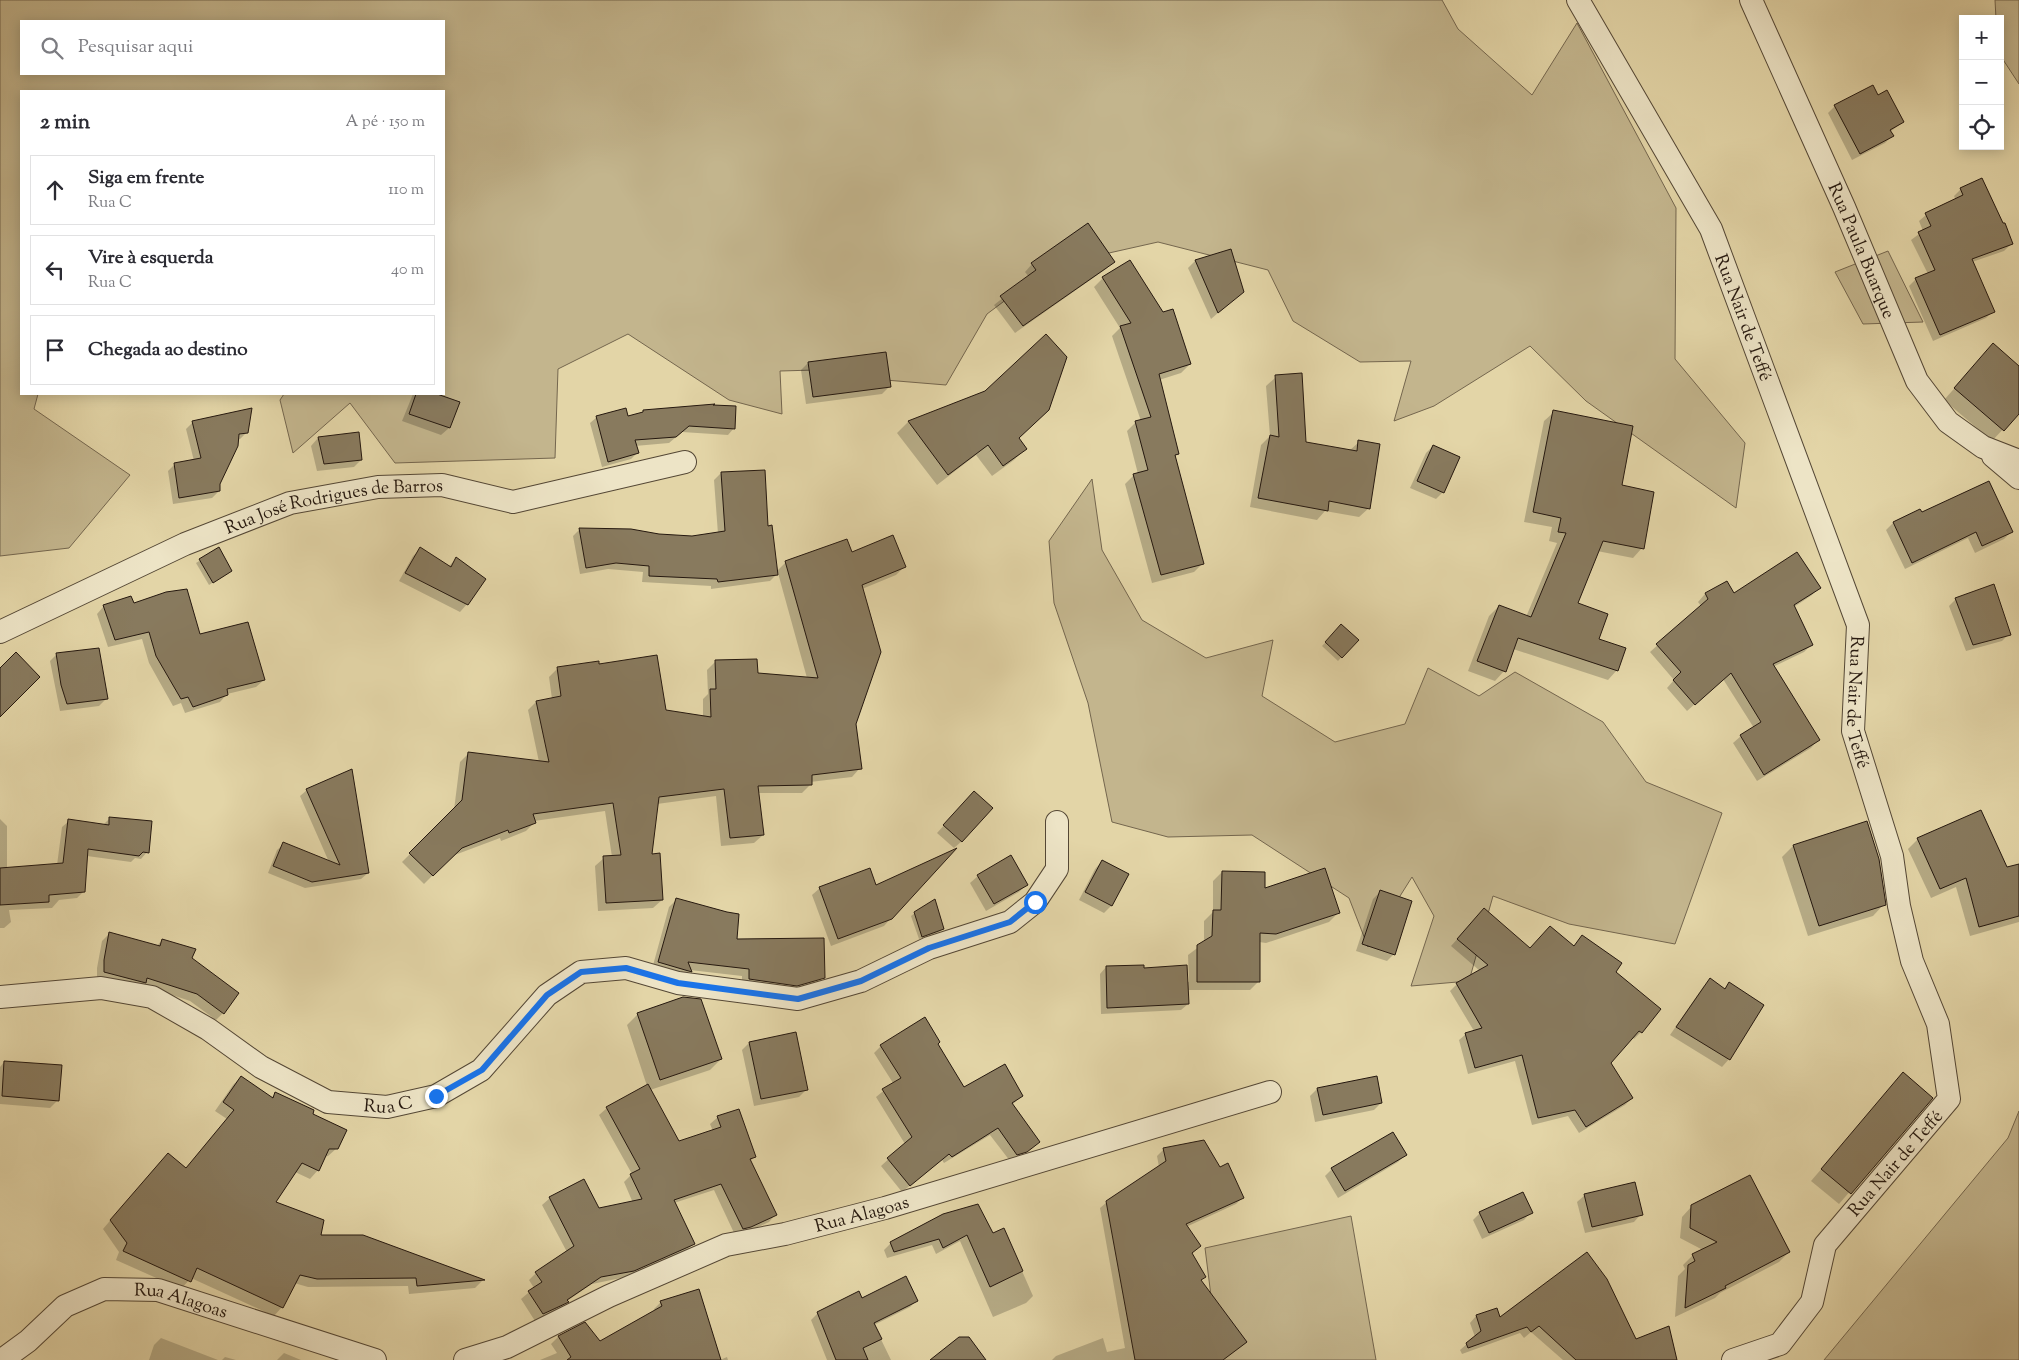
<!DOCTYPE html>
<html lang="pt">
<meta charset="utf-8">
<style>
:root{--surface:#fff;--page:#f7f7f7;--text:#2b2b33;--muted:#7c7c81;--line:#e1e1e2}
body{margin:0;font-family:"Sorts Mill Goudy",serif;background:var(--page);color:var(--text)}
.controls{position:absolute;right:15px;top:15px;display:grid;overflow:hidden;border-radius:0px;box-shadow:0 2px 12px #0003}
.controls button{width:45px;height:45px;display:grid;place-items:center;padding:0;border:0;border-bottom:1px solid var(--line);background:var(--surface);color:var(--text);font:25px sans-serif}
.stop{position:absolute;width:15px;height:15px;margin:-11px;border:4px solid #1a73e8;border-radius:50%;background:#fff}
.stop.end{background:#1a73e8;border-color:#fff;box-shadow:0 1px 5px #0008}
.list{margin:0;padding:0;list-style:none}
h2{display:flex;justify-content:space-between;align-items:center;height:65px;margin:0;padding:0 20px;font-size:21px}
h2 small{font-size:16px;font-weight:400;color:var(--muted)}
.list li{display:grid;grid-template-columns:32px 1fr auto;gap:15px;align-items:center;box-sizing:border-box;height:70px;margin:0 10px 10px;padding:0 10px;border:1px solid var(--line);border-radius:0px}
.list b{display:block;font-size:19px;white-space:nowrap}
.list p{margin:0;font-size:16px;white-space:nowrap;color:var(--muted)}
.list em{font-size:16px;font-style:normal;color:var(--muted)}
.icon{flex:none;width:28px;height:28px;fill:none;stroke:currentColor;stroke-width:2;stroke-linecap:round;stroke-linejoin:round}
.map{position:relative;flex:none;width:2019px;height:1360px;overflow:hidden}
.search{position:absolute;background:var(--surface);box-shadow:0 2px 12px #0003;left:20px;top:20px;width:425px;height:55px;display:flex;align-items:center;gap:12px;box-sizing:border-box;padding:0 18px;border-radius:0px;color:var(--muted);font-size:19px}
.panel{position:absolute;background:var(--surface);box-shadow:0 2px 12px #0003;left:20px;top:90px;width:425px;height:305px;border-radius:0px}
.map>svg:first-child{display:block}
</style>
<div class="map">
<svg width="2019" height="1360" viewBox="0 0 2019 1360">
<rect width="100%" height="100%" fill="#e3d5a7"/>
<filter id="stains"><feTurbulence type="fractalNoise" baseFrequency=".004" numOctaves="4"/><feColorMatrix values="0 0 0 0 .2 0 0 0 0 .09 0 0 0 0 .02 0 0 0 .5 -.17"/></filter>
<radialGradient id="worn" r=".72"><stop offset=".6" stop-color="#630" stop-opacity="0"/><stop offset="1" stop-color="#630" stop-opacity=".3"/></radialGradient>
<g fill="#c3b58d" stroke="#74664e" fill-rule="evenodd">
<path d="M0,0H1442L1458,29L1532,95L1577,23L1676,208L1675,359L1745,443L1736,508L1586,401L1530,346L1434,406L1394,421L1411,361L1360,362L1293,321L1268,270L1158,242L1051,266L987,314L946,385L861,378L815,370L780,371L782,414L729,400L628,334L558,369L555,458L395,463L350,403L293,453L280,400L284,394H444V91H21V394H38L34,409L130,475L69,548L0,556ZM21,21H444V74H21Z"/>
<path d="M1995,0H2019V84L2000,55V19H1996Z"/>
<path d="M1888,251L1923,322L1863,324L1835,272Z"/>
<path d="M1092,479L1102,550L1142,620L1206,658L1273,640L1262,696L1335,742L1405,724L1428,668L1479,696L1515,672L1603,722L1646,782L1722,813L1675,944L1569,924L1493,896L1469,981L1411,986L1434,916L1412,877L1368,947L1349,898L1252,835L1168,837L1112,822L1088,703L1054,603L1049,541Z"/>
<path d="M2019,1111V1360H1824L2008,1138Z"/>
<path d="M1351,1216L1376,1360H1219L1205,1248Z"/>
</g>
<g fill="#0003">
<path d="M1877,97L1903,122L1890,132L1892,136L1885,143L1852,160L1828,113L1835,106Z"/>
<path d="M1961,189L2011,244L2004,251L1972,262L1993,311L1986,318L1933,341L1909,286L1916,279L1928,274L1911,240L1923,231L1919,221L1926,215L1956,200L1954,196Z"/>
<path d="M1088,225L1113,262L1106,269L1015,333L994,305L1029,277L1025,272L1032,264Z"/>
<path d="M1230,251L1242,292L1211,319L1188,268L1195,261Z"/>
<path d="M1103,278L1190,364L1181,373L1159,380L1177,454L1174,457L1203,563L1194,572L1152,583L1125,484L1134,475L1138,474L1127,431L1136,422L1141,421L1112,336L1120,328L1094,287Z"/>
<path d="M1993,345L2019,368V412L1992,441L1944,400Z"/>
<path d="M808,363L889,387L882,394L806,404L801,370Z"/>
<path d="M1276,377L1305,443L1349,451L1359,442L1369,508L1359,517L1325,511L1317,520L1250,507L1261,445L1270,436L1266,386Z"/>
<path d="M986,392L1025,449L1014,460L992,476L976,455L937,485L897,433L908,422Z"/>
<path d="M413,394H434L458,403L449,428L441,435L402,421Z"/>
<path d="M1554,412L1620,486L1642,548L1633,558L1597,551L1576,604L1617,670L1608,680L1513,649L1504,671L1495,681L1468,671L1489,616L1499,606L1526,617L1557,543L1549,541L1552,527L1524,522L1544,421Z"/>
<path d="M597,417H627L734,428L728,435L682,432L669,443L635,446L637,453L631,459L602,467L590,423Z"/>
<path d="M193,422L247,432L240,439L237,440L219,484V491L212,498L173,504L168,471L175,464L194,461L186,429Z"/>
<path d="M358,433L361,460L354,467L317,471L311,446L318,438Z"/>
<path d="M1433,446L1443,492L1436,499L1410,488L1426,453Z"/>
<path d="M721,473L767,527L777,571L786,562L851,554L905,566L896,575L862,589L854,724L860,768L852,777L810,782V785L802,793H758L763,835L754,843L721,846L716,796L657,804L650,855L662,900L653,908L598,911L595,866L604,858L612,857L605,811L534,821V823L526,831L501,841L500,838L452,856L424,884L402,862L454,810L460,762L469,753L539,762L528,710L536,702L552,699L549,677L558,668L598,665L665,711L703,717V699L708,694L707,670L715,662L757,674L807,678L778,573L770,581L711,589V586L642,582L643,572L608,569L580,574L573,536L580,529L692,537L718,534L714,480Z"/>
<path d="M1921,514L2011,532L2004,539L1975,553L1968,538L1905,569L1886,530L1893,523Z"/>
<path d="M218,549L231,571L209,585L196,563Z"/>
<path d="M421,549L448,567L456,559L467,604L460,612L399,581L413,556Z"/>
<path d="M1727,582L1734,594L1819,587L1812,595L1794,607L1811,645L1804,652L1773,667L1818,740L1811,748L1757,781L1733,743L1741,736L1754,728L1723,679L1687,711L1667,688L1674,680L1650,652L1701,606L1698,602L1705,594Z"/>
<path d="M1956,599L2009,634L2002,641L1966,651L1949,606Z"/>
<path d="M104,606L199,635L264,680L256,687L227,694L220,702L185,713L181,703L173,706L149,663L142,639L108,647L97,614Z"/>
<path d="M1342,625L1357,640L1338,661L1322,646Z"/>
<path d="M57,654L107,698L99,706L60,711L50,661Z"/>
<path d="M307,790L368,873L361,879L305,888L268,873L277,850L284,844L329,862L300,796Z"/>
<path d="M967,800L962,841L954,848L937,833Z"/>
<path d="M1980,812L2006,869L2019,865V922L1970,936L1956,887L1931,898L1908,849L1918,839Z"/>
<path d="M110,818L147,852L141,859L135,858L131,862L87,856L84,891L77,898L59,900L52,908L9,910L11,922L4,928H0V819L7,826V869L57,865L62,827L69,821L103,825Z"/>
<path d="M1793,846L1884,904L1873,916L1808,936L1782,857Z"/>
<path d="M1102,861L1127,874L1111,906L1104,913L1079,900L1095,869Z"/>
<path d="M1222,872L1263,890L1338,913L1329,922L1266,943L1259,942V981L1250,990H1187L1188,1004L1181,1010L1101,1014L1100,974L1106,967L1143,969L1189,982L1188,955L1204,943V921L1213,912V881Z"/>
<path d="M978,876L1027,884L1019,892L986,911L970,883Z"/>
<path d="M820,888L891,918L884,926L831,946L812,895Z"/>
<path d="M1380,892L1394,954L1387,961L1356,951L1373,899Z"/>
<path d="M676,900L735,941L823,977L816,985L789,992L742,986V976L690,970L683,978L652,969L669,907Z"/>
<path d="M915,913L943,929L939,932L919,939L911,916Z"/>
<path d="M1477,917L1530,950L1573,947L1582,936L1614,972L1659,1009L1641,1032L1634,1039L1632,1037L1610,1063L1632,1098L1625,1105L1579,1133L1568,1116L1532,1125L1515,1061L1468,1074L1459,1040L1466,1034L1474,1031L1450,991L1457,984L1480,971L1451,946Z"/>
<path d="M109,934L156,947L162,940L191,958L223,1013L216,1020L190,1001L142,985L97,979V968L102,941Z"/>
<path d="M1710,980L1724,989L1729,984V1059L1722,1067L1670,1035L1703,987Z"/>
<path d="M638,1014L721,1059L710,1070L650,1090L678,1143L713,1131L710,1124L718,1117L755,1157L750,1161L776,1214L769,1222L743,1234L735,1235L714,1190L674,1203L693,1244L686,1251L626,1277L592,1284L567,1301L560,1309L535,1321L521,1299L534,1288L529,1280L536,1273L567,1252L542,1205L550,1198L598,1209L633,1203L624,1182L632,1174L599,1115L607,1108L647,1086L627,1025Z"/>
<path d="M749,1043L806,1090L799,1097L754,1106L742,1050Z"/>
<path d="M937,1044L963,1089L1022,1096L1012,1105L1038,1142L1019,1158L1010,1161L990,1135L944,1163L942,1160L902,1192L881,1166L905,1144L876,1097L893,1083L874,1053L881,1046Z"/>
<path d="M4,1062L58,1100L50,1108L0,1104V1067Z"/>
<path d="M1903,1074L1931,1098L1839,1204L1811,1181Z"/>
<path d="M241,1077L271,1098L275,1094L311,1115L337,1148L328,1156L324,1157L318,1170L310,1179L295,1172L274,1203L320,1236H362L482,1281L475,1288L409,1294L408,1286L308,1287L294,1283L282,1307L274,1316L191,1278L181,1289L116,1260L119,1252L103,1229L160,1162L185,1169L227,1119L215,1111L233,1085Z"/>
<path d="M1317,1089L1381,1103L1374,1110L1315,1122L1310,1096Z"/>
<path d="M1164,1149L1219,1169L1243,1197L1236,1204L1186,1227L1199,1246L1191,1254L1204,1277L1200,1281L1246,1342L1223,1360H1052L1056,1356L1103,1338L1107,1352L1125,1348L1100,1208L1107,1202L1159,1167L1157,1156Z"/>
<path d="M1405,1155L1398,1162L1338,1198L1325,1176L1332,1169Z"/>
<path d="M1585,1195L1641,1214L1634,1222L1585,1233L1577,1202Z"/>
<path d="M1692,1206L1789,1252L1779,1262L1720,1293L1715,1298L1675,1317L1678,1276L1685,1269L1683,1265L1693,1255L1703,1250L1680,1238L1682,1217Z"/>
<path d="M1531,1212L1524,1220L1482,1239L1473,1220L1480,1213Z"/>
<path d="M943,1215L993,1235L1004,1230L1033,1296L1026,1303L993,1317L960,1241L936,1254L932,1245L887,1258L884,1250L891,1243Z"/>
<path d="M862,1300H917L910,1307L874,1325L891,1360H827L811,1320L818,1313Z"/>
<path d="M661,1302L720,1360L727,1357L728,1360H540L557,1353L551,1344L558,1337L585,1324L601,1344L655,1312L654,1309Z"/>
<path d="M1476,1316L1636,1340L1674,1360H1563L1531,1332L1524,1338L1520,1333L1462,1354L1460,1350L1475,1337L1470,1323Z"/>
<path d="M161,1338L218,1360H149L154,1345Z"/>
<path d="M284,1353L301,1360H277Z"/>
<path d="M225,1357L236,1360H222Z"/>
</g>
<g fill="#887a5e" stroke="#25180f">
<path d="M1873,85L1878,95L1887,90L1904,122L1890,130L1894,136L1860,154L1834,105Z"/>
<path d="M1982,178L2003,223H2005L2013,244L1972,259L1995,312L1940,335L1915,278L1935,270L1918,232L1931,226L1925,213L1963,195L1960,188Z"/>
<path d="M1088,223L1115,262L1023,326L1000,296L1036,270L1031,263Z"/>
<path d="M1231,249L1244,292L1218,313L1195,260Z"/>
<path d="M1130,260L1163,312L1173,309L1191,364L1159,374L1179,454L1175,455L1204,564L1161,575L1133,474L1148,470L1135,421L1151,417L1120,326L1131,323L1102,277Z"/>
<path d="M1046,334L1067,357L1049,410L1019,438L1027,449L1003,466L988,445L948,475L908,421L985,391Z"/>
<path d="M1993,343L2019,366V414L2004,431L1954,388Z"/>
<path d="M886,352L891,387L813,397L808,362Z"/>
<path d="M1302,373L1306,442L1357,451L1358,440L1380,444L1370,509L1329,501L1328,511L1258,498L1270,435L1279,437L1275,375Z"/>
<path d="M416,394H437L460,402L450,428L409,414Z"/>
<path d="M715,404L713,405L736,406L735,429L689,426L676,437L635,440L639,453L608,462L596,416L626,408L628,416L643,412V410Z"/>
<path d="M252,408L248,433L239,434L238,446L220,484V491L179,498L174,463L201,458L192,421Z"/>
<path d="M1553,410L1633,426L1622,485L1654,492L1644,549L1603,541L1578,603L1608,614L1599,639L1626,648L1618,671L1518,638L1506,672L1477,661L1499,605L1531,617L1566,533L1558,532L1561,518L1533,512Z"/>
<path d="M359,432L362,460L324,464L318,437Z"/>
<path d="M1433,445L1460,457L1444,493L1417,481Z"/>
<path d="M765,470L768,526L772,525L778,575L718,582L717,579L649,576V566L616,563L586,568L579,528L631,529L659,534L692,536L725,531L721,472Z"/>
<path d="M1989,481L2013,532L1982,546L1976,532L1912,563L1893,522L1920,509L1922,512Z"/>
<path d="M893,535L906,567L862,585L881,652L856,724L862,769L812,775V785L758,786L764,835L730,838L724,789L659,797L652,854L660,853L663,900L606,903L603,856L621,855L613,803L533,814L536,823L509,833L508,830L462,848L433,876L409,853L462,800L468,752L549,762L536,701L561,696L557,667L599,661V664L657,655L666,710L711,717L710,689H716L715,660L757,659L758,673L818,678L785,561L847,539L852,552Z"/>
<path d="M219,547L232,571L213,583L199,559Z"/>
<path d="M420,547L451,567L456,557L486,579L468,605L405,573Z"/>
<path d="M1797,552L1821,588L1794,605L1813,645L1773,664L1820,740L1764,775L1740,735L1761,722L1731,673L1695,705L1673,680L1681,672L1656,644L1708,599L1705,593L1727,581L1734,593Z"/>
<path d="M1994,584L2011,635L1973,645L1955,598Z"/>
<path d="M187,589L200,634L248,622L265,680L227,689L228,695L193,707L188,697L181,699L156,656L149,632L115,640L103,605L131,596L134,603L166,592Z"/>
<path d="M1341,624L1359,640L1342,658L1325,642Z"/>
<path d="M99,648L108,699L67,704L61,685L56,653Z"/>
<path d="M16,652L40,677L0,717V668Z"/>
<path d="M352,769L369,873L312,882L273,866L283,842L340,865L306,789Z"/>
<path d="M974,791L993,808L962,842L943,825Z"/>
<path d="M1981,810L2007,867L2019,864V916L1979,927L1966,878L1940,889L1917,838Z"/>
<path d="M109,817L152,821L149,853L143,852L139,856L88,849L85,892L49,895V902L0,905V868L63,863L68,819L109,825Z"/>
<path d="M1867,821L1879,859L1886,905L1819,926L1793,845Z"/>
<path d="M957,848L892,919L838,939L819,887L870,868L876,885Z"/>
<path d="M1011,855L1028,885L994,904L977,875Z"/>
<path d="M1102,860L1129,874L1112,906L1085,892Z"/>
<path d="M1325,868L1340,913L1276,934L1260,933V982H1197V945L1212,936L1213,910H1221L1222,871L1265,872V888Z"/>
<path d="M1380,890L1412,901L1395,955L1362,944Z"/>
<path d="M676,898L727,912L739,914L737,939L824,938L825,978L797,986L749,979V969L688,962L692,972L658,962Z"/>
<path d="M935,899L944,929L922,937L914,912Z"/>
<path d="M1484,908L1530,948L1550,926L1574,946L1582,935L1622,963L1616,972L1661,1009L1642,1033L1639,1031L1611,1063L1633,1098L1586,1127L1575,1110L1538,1118L1522,1055L1475,1068L1465,1033L1482,1028L1456,983L1488,965L1457,939Z"/>
<path d="M109,932L160,946L162,939L196,949L192,958L239,993L224,1014L197,994L147,978L146,983L104,972V960Z"/>
<path d="M1144,965V968L1187,965L1189,1004L1107,1008L1106,966Z"/>
<path d="M1710,978L1725,989L1729,982L1764,1005L1730,1060L1676,1027Z"/>
<path d="M683,997L701,999L722,1059L660,1080L637,1013Z"/>
<path d="M925,1017L940,1042L938,1044L964,1087L1005,1064L1023,1096L1012,1103L1040,1142L1027,1152L1017,1155L998,1128L952,1157L949,1154L910,1186L887,1158L912,1137L882,1089L901,1078L880,1045Z"/>
<path d="M796,1032L808,1090L761,1099L749,1042Z"/>
<path d="M4,1061L62,1065L59,1101L2,1096Z"/>
<path d="M1903,1072L1933,1098L1851,1194L1821,1169Z"/>
<path d="M241,1076L273,1098L275,1092L314,1110L313,1114L347,1130L338,1149H329L319,1171L302,1163L276,1202L324,1220L321,1235H363L485,1280L417,1286L416,1278L317,1279L300,1275L283,1308L197,1268L191,1282L123,1251L127,1243L110,1220L168,1153L186,1168L234,1110L223,1102Z"/>
<path d="M1377,1076L1382,1103L1323,1115L1317,1088Z"/>
<path d="M648,1084L679,1141L721,1127L717,1116L739,1109L756,1157L750,1159L777,1215L751,1227L743,1229L721,1184L674,1200L695,1244L634,1271L601,1277L567,1300L569,1302L543,1314L528,1291L542,1282L535,1272L574,1246L549,1197L584,1179L599,1208L642,1199L630,1174L640,1169L606,1107Z"/>
<path d="M1393,1132L1407,1155L1345,1191L1331,1168Z"/>
<path d="M1204,1140L1220,1167L1228,1163L1244,1198L1186,1224L1201,1246L1192,1253L1206,1277L1201,1280L1247,1342L1223,1360H1135L1106,1201L1166,1161L1163,1148Z"/>
<path d="M1750,1175L1790,1252L1725,1286L1726,1288L1685,1308L1688,1265L1695,1261L1692,1254L1717,1242L1690,1228L1691,1205Z"/>
<path d="M1635,1182L1643,1215L1592,1227L1584,1194Z"/>
<path d="M1523,1192L1533,1213L1489,1233L1479,1212Z"/>
<path d="M978,1204L993,1233L1004,1228L1023,1271L990,1287L967,1235L943,1248L939,1239L894,1252L890,1242L943,1214Z"/>
<path d="M1587,1252L1607,1279L1636,1339L1669,1326L1677,1360H1576L1539,1326L1531,1332L1527,1327L1468,1348L1466,1343L1481,1331L1476,1315L1497,1308L1500,1317Z"/>
<path d="M906,1276L918,1301L874,1323L882,1339L863,1348L868,1360H836L817,1312L859,1291L862,1298Z"/>
<path d="M699,1289L721,1360H567L571,1357L558,1336L585,1322L600,1341L662,1306L660,1301Z"/>
<path d="M959,1337H969L986,1360H930Z"/>
</g>
<g fill="none" stroke-linecap="round" stroke-linejoin="round">
<defs>
<g id="minor">
<path id="s1" d="M1578,0L1711,229L1858,625L1853,731L1892,856L1899,906L1912,961L1938,1024L1949,1099L1825,1245L1812,1302L1780,1344L1733,1360"/>
<path id="s2" d="M1751,0L1844,207L1917,381L1948,422L1983,447L2019,461"/>
<path d="M1993,456L2019,478"/>
<path id="s3" d="M0,632L185,544L290,503L378,487L442,485L513,502L685,462"/>
<path id="s4" d="M0,997L101,988L152,997L208,1029L261,1067L328,1102L387,1107L436,1096L481,1070L547,995L581,972L626,968L678,983L798,999L861,981L929,948L1010,922L1035,902L1057,869V822"/>
<path id="s5" d="M2,1360L28,1341L65,1306L104,1289L158,1290L375,1360"/>
<path id="s6" d="M465,1360L507,1347L609,1296L726,1245L785,1234L885,1208L1270,1092"/>
</g>
</defs>
<use href="#minor" stroke="#544735" stroke-width="24"/>
<use href="#minor" stroke="#ede4c6" stroke-width="22"/>
</g>
<g fill="none" stroke-linecap="round" stroke-linejoin="round">
<path stroke="#1a73e8" stroke-width="6" d="M436,1096L482,1070L547,995L581,972L626,968L678,983L798,999L861,981L929,948L1010,922L1035,902"/>
</g>
<g text-anchor="middle" stroke-width="4.5" stroke-linejoin="round" paint-order="stroke">
<g font-size="18" fill="#25180f" stroke="#ede4c6">
<text dy="6" stroke="none"><textPath href="#s2" startOffset="274">Rua Paula Buarque</textPath></text>
<text dy="6" stroke="none"><textPath href="#s1" startOffset="359">Rua Nair de Teffé</textPath></text>
<text dy="6" stroke="none"><textPath href="#s3" startOffset="360">Rua José Rodrigues de Barros</textPath></text>
<text dy="6" stroke="none"><textPath href="#s1" startOffset="765">Rua Nair de Teffé</textPath></text>
<text dy="6" stroke="none"><textPath href="#s4" startOffset="419">Rua C</textPath></text>
<text transform="translate(1895 1163) rotate(-49)" y="6">Rua Nair de Teffé</text>
<text dy="6" stroke="none"><textPath href="#s6" startOffset="425">Rua Alagoas</textPath></text>
<text dy="6" stroke="none"><textPath href="#s5" startOffset="204">Rua Alagoas</textPath></text>
</g>
</g>
<rect width="100%" height="100%" filter="url(#stains)"/>
<rect width="100%" height="100%" fill="url(#worn)"/>
</svg>
<div class="controls">
<button>+</button>
<button>−</button>
<button><svg class="icon" aria-label="locate" viewBox="0 0 24 24"><circle cx="12" cy="12" r="6"/><path d="M12 2v4M12 18v4M2 12h4M18 12h4"/></svg></button>
</div>
<div class="stop" style="left:1035px;top:902px"></div>
<div class="stop end" style="left:436px;top:1096px"></div>
<div class="search"><svg class="icon" aria-label="search" viewBox="0 0 24 24"><circle cx="10" cy="10" r="6"/><path d="M15 15l6 6"/></svg>Pesquisar aqui</div>
<section class="panel">
<h2>2 min<small>A pé · 150 m</small></h2>
<ul class="list">
<li><svg class="icon" aria-label="ahead" viewBox="0 0 24 24"><path d="M12 20V5M6 11l6-6 6 6"/></svg><div><b>Siga em frente</b><p>Rua C</p></div><em>110 m</em></li>
<li><svg class="icon" aria-label="left" viewBox="0 0 24 24"><path d="M17 20v-9H6M10 6l-5 5 5 5"/></svg><div><b>Vire à esquerda</b><p>Rua C</p></div><em>40 m</em></li>
<li><svg class="icon" aria-label="arrive" viewBox="0 0 24 24"><path d="M6 21V4h12l-3 4 3 4H6"/></svg><div><b>Chegada ao destino</b></div></li>
</ul>
</section>
</div>
